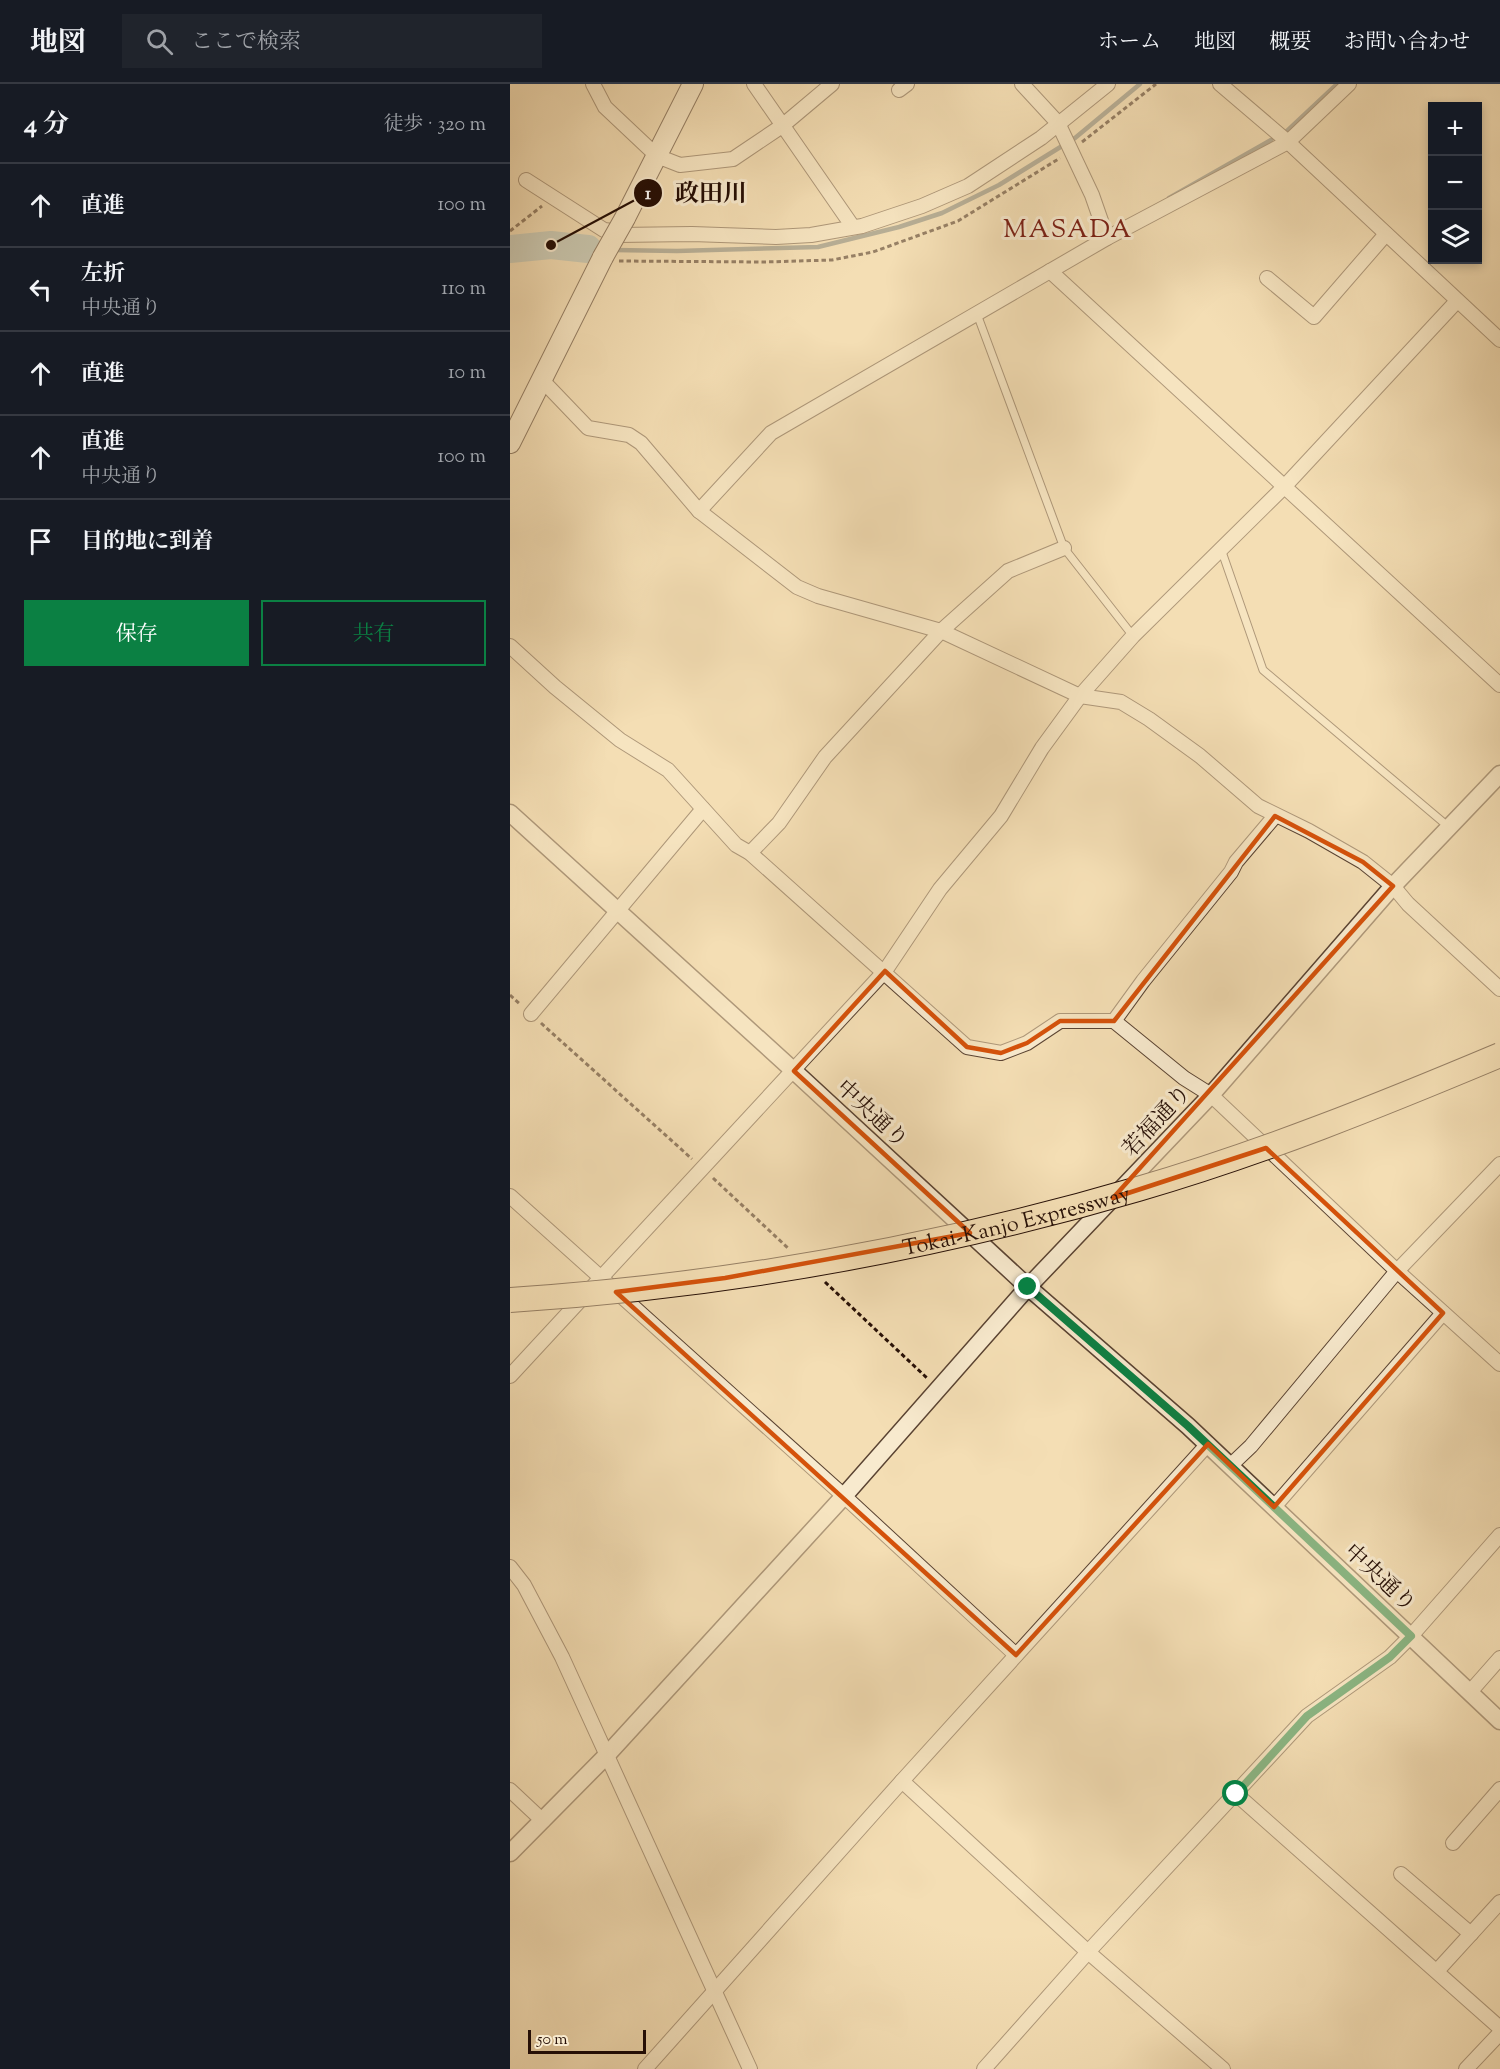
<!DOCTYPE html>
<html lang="ja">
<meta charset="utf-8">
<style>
:root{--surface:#171b24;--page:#20242c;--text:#f1f3f6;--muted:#9ea1a6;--line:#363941;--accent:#0b8043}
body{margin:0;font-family:"Sorts Mill Goudy","Noto Serif JP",serif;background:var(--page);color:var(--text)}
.controls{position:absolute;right:18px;top:18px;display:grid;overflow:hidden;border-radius:0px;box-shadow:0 3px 9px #0003}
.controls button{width:54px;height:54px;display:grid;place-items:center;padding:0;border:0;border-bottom:2px solid var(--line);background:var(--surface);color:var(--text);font:30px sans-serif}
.scale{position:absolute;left:18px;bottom:15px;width:118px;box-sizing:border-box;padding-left:6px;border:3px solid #260f06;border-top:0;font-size:16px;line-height:21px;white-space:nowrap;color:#260f06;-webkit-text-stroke:4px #f8eace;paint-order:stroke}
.stop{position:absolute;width:18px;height:18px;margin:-14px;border:4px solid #0b8043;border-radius:50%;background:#fff}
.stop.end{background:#0b8043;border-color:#fff;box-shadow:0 2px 6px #0008}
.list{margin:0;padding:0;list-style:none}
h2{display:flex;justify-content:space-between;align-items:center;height:78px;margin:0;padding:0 24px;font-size:26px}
h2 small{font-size:20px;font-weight:400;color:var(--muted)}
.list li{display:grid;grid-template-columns:39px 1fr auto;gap:18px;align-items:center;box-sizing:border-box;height:84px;padding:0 24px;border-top:2px solid var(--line)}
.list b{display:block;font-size:22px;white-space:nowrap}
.list p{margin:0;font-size:20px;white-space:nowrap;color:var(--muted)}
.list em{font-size:20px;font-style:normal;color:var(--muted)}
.actions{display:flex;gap:12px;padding:18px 24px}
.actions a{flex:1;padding:14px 0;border:2px solid var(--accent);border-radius:0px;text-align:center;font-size:21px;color:var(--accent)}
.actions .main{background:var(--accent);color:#fff}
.icon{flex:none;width:33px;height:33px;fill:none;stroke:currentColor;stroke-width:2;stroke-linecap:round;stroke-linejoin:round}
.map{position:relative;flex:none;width:990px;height:1985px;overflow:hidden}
header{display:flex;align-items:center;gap:36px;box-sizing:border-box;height:84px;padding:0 30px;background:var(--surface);border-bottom:2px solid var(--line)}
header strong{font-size:28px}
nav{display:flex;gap:33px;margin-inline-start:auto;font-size:21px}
.search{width:420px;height:54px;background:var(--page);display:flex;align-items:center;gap:15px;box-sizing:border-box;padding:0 21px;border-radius:0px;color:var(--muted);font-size:22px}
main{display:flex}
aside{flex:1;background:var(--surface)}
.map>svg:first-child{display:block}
</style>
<header>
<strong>地図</strong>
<div class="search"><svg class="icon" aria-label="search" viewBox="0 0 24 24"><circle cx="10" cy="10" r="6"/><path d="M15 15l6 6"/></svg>ここで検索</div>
<nav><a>ホーム</a><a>地図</a><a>概要</a><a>お問い合わせ</a></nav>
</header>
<main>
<aside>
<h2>4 分<small>徒歩 · 320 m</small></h2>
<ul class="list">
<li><svg class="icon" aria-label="ahead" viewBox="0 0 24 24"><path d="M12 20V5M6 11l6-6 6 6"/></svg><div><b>直進</b></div><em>100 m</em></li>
<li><svg class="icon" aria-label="left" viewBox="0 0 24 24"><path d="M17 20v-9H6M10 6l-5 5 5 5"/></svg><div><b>左折</b><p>中央通り</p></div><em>110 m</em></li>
<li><svg class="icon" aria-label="ahead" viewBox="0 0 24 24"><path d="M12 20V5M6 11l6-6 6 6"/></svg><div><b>直進</b></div><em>10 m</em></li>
<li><svg class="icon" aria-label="ahead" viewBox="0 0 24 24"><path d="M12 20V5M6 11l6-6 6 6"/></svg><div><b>直進</b><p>中央通り</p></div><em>100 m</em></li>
<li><svg class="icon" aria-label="arrive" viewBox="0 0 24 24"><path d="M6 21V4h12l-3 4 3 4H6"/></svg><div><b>目的地に到着</b></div></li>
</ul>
<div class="actions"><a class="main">保存</a><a>共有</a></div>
</aside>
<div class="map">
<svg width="990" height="1985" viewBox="0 0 990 1985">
<rect width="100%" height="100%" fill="#f4deb4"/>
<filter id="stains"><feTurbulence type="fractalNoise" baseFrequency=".00333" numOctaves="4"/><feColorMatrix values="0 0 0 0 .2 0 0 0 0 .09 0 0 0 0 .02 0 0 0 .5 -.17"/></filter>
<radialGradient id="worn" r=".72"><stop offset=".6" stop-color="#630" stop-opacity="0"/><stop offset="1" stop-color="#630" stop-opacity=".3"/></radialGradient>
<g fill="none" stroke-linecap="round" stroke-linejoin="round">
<g stroke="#707571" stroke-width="4.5">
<path d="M777,47L827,0"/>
<path d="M659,114L761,56"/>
<path d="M78,165L89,166"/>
<path d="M104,166L167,167L308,163L389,143L432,129L489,101L565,54L630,0"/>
</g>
<path stroke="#a1b9b8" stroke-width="28" d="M0,165L41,161L78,165"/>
<defs>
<g id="service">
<path d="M467,230L554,464L623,552"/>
<path d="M711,465L753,586L940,744"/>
</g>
<g id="minor">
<path d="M83,0L95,23L147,72L170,81L223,75L272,42L322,0"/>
<path d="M244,0L343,143"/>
<path d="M512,0L548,39L582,111L597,154"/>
<path d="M710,0L778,58L990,256"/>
<path d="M389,6L397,0"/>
<path d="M16,96L94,146L103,147L108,151L182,150L266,153L301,151L352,142L412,122L458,102L531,54L598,0"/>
<path d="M540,187L990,601"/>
<path d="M757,194L804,233L876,150"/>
<path d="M31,295L78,344L119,351L131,359L189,427L287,503L308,512L431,547L570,612L611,618L639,635L690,672L748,722L799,747L853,778L883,802L898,820L990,905"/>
<path d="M189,427L261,349L597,154L778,58L839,0"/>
<path d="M0,562L45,603L110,656L158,686L226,761L240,769L457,963L491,969L517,959L550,937H604L674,994L701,1011L887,1187L990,1280"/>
<path d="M240,769L269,739L315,673L431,547L498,487L554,464"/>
<path d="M21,930L193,725"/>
<path d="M604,937L633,897L721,788L726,778L765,732"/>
<path d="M0,1112L334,1412L506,1571"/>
<path d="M0,1292L375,887L430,805L491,732L532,664L570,612L623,552L774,403L947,217"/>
<path d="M720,1382L741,1362L887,1187L990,1080"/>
<path d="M764,1423L933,1229"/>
<path d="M0,1483L14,1501L52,1573L240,1985"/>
<path d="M960,1608L990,1574"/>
<path d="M392,1697L578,1868L713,1985"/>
<path d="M0,1706L33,1737"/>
<path d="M726,1710L990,1944"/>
<path d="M943,1759L990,1705"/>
<path d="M891,1790L961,1850"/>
<path d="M927,1887L990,1818"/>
<path d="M135,1985L392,1697L698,1360"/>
<path d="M474,1985L578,1868L797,1632L880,1573L901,1552L990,1451"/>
<path d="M956,1985L990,1949"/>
</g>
<g id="tertiary">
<path d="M0,729L284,987L518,1203L678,1342L990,1637"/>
<path d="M0,1769L96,1672L334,1412L518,1203L701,1011L883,802L990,690"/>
</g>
<g id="secondary">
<path d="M115,134L183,0"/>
<path d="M0,359L93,173"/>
</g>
</defs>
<use href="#service" stroke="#5a4332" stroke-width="9"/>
<use href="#minor" stroke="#5a4332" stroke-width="16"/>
<use href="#tertiary" stroke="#5a4332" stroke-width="19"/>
<use href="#secondary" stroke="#260f06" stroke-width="22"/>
<g stroke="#260f06" stroke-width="3" stroke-dasharray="4.5 3" stroke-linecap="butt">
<path d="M572,58L646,0"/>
<path d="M0,147L32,122"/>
<path d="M109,177L254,178L322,176L363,168L448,137L550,74"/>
<path d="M0,911L11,921"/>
<path d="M31,939L182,1075"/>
<path d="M203,1094L279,1165"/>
<path d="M315,1198L417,1294"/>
</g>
<use href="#service" stroke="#f8eace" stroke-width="7"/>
<use href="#minor" stroke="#f8eace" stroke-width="14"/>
<use href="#tertiary" stroke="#f8eace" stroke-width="16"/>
<use href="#secondary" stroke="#f8eace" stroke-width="20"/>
<defs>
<path id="secondary-bridge" d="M93,173L115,134"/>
<g id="motorway-bridge">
<path id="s1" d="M0,1216C212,1202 424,1165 628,1105C752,1069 871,1021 990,971"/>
</g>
</defs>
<use href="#secondary-bridge" stroke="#260f06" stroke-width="22" stroke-linecap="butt"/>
<use href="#motorway-bridge" stroke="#260f06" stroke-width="26" stroke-linecap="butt"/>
<use href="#secondary-bridge" stroke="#f8eace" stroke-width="20"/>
<use href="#motorway-bridge" stroke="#f4deb4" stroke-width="24"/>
</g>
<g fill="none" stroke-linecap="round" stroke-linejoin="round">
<path stroke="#0b8043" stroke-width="8" d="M518,1203L678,1342L901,1552L880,1573L797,1632L726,1710"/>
</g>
<path d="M0 0H990V1985H0ZM765,732L853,778L883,802L603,1114L756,1064L933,1229L764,1423L698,1360L506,1571L106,1208L215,1194L460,1149L284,987L375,887L457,963L491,969L517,959L550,937H604Z" fill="#f4deb4" fill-opacity=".55" fill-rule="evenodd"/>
<path fill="none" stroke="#d5520b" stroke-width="4.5" stroke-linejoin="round" d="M765,732L853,778L883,802L603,1114L756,1064L933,1229L764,1423L698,1360L506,1571L106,1208L215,1194L460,1149L284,987L375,887L457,963L491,969L517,959L550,937H604Z"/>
<g text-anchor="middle" stroke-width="6" stroke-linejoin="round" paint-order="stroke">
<g font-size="22" fill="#260f06" stroke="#f8eace">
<text transform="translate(363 1029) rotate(43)" y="8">中央通り</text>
<text transform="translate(646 1036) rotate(-47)" y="8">若福通り</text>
<text dy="8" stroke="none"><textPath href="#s1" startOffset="513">Tokai-Kanjo Expressway</textPath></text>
<text transform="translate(871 1493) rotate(43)" y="8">中央通り</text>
</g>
<g font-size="26" letter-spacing="1.5" fill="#7a1f14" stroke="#f8eace">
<text x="558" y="153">MASADA</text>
</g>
</g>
<path fill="none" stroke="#260f06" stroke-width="2" d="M41 161L138 109"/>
<g fill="#260f06" stroke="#f8eace" stroke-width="2">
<circle cx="41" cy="161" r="6"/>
<circle cx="138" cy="109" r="15"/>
</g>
<g font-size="18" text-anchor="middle" font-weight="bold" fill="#fff">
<text x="138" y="115">1</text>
</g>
<g font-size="24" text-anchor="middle" font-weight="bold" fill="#260f06" stroke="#f8eace" stroke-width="6" stroke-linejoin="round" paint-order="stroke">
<text x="201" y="117">政田川</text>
</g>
<rect width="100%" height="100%" filter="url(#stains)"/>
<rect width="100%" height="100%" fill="url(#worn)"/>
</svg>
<div class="controls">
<button>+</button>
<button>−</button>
<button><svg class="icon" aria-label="layers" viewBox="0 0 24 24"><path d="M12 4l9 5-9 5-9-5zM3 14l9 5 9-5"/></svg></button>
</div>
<div class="scale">50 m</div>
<div class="stop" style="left:726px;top:1710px"></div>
<div class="stop end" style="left:518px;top:1203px"></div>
</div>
</main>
